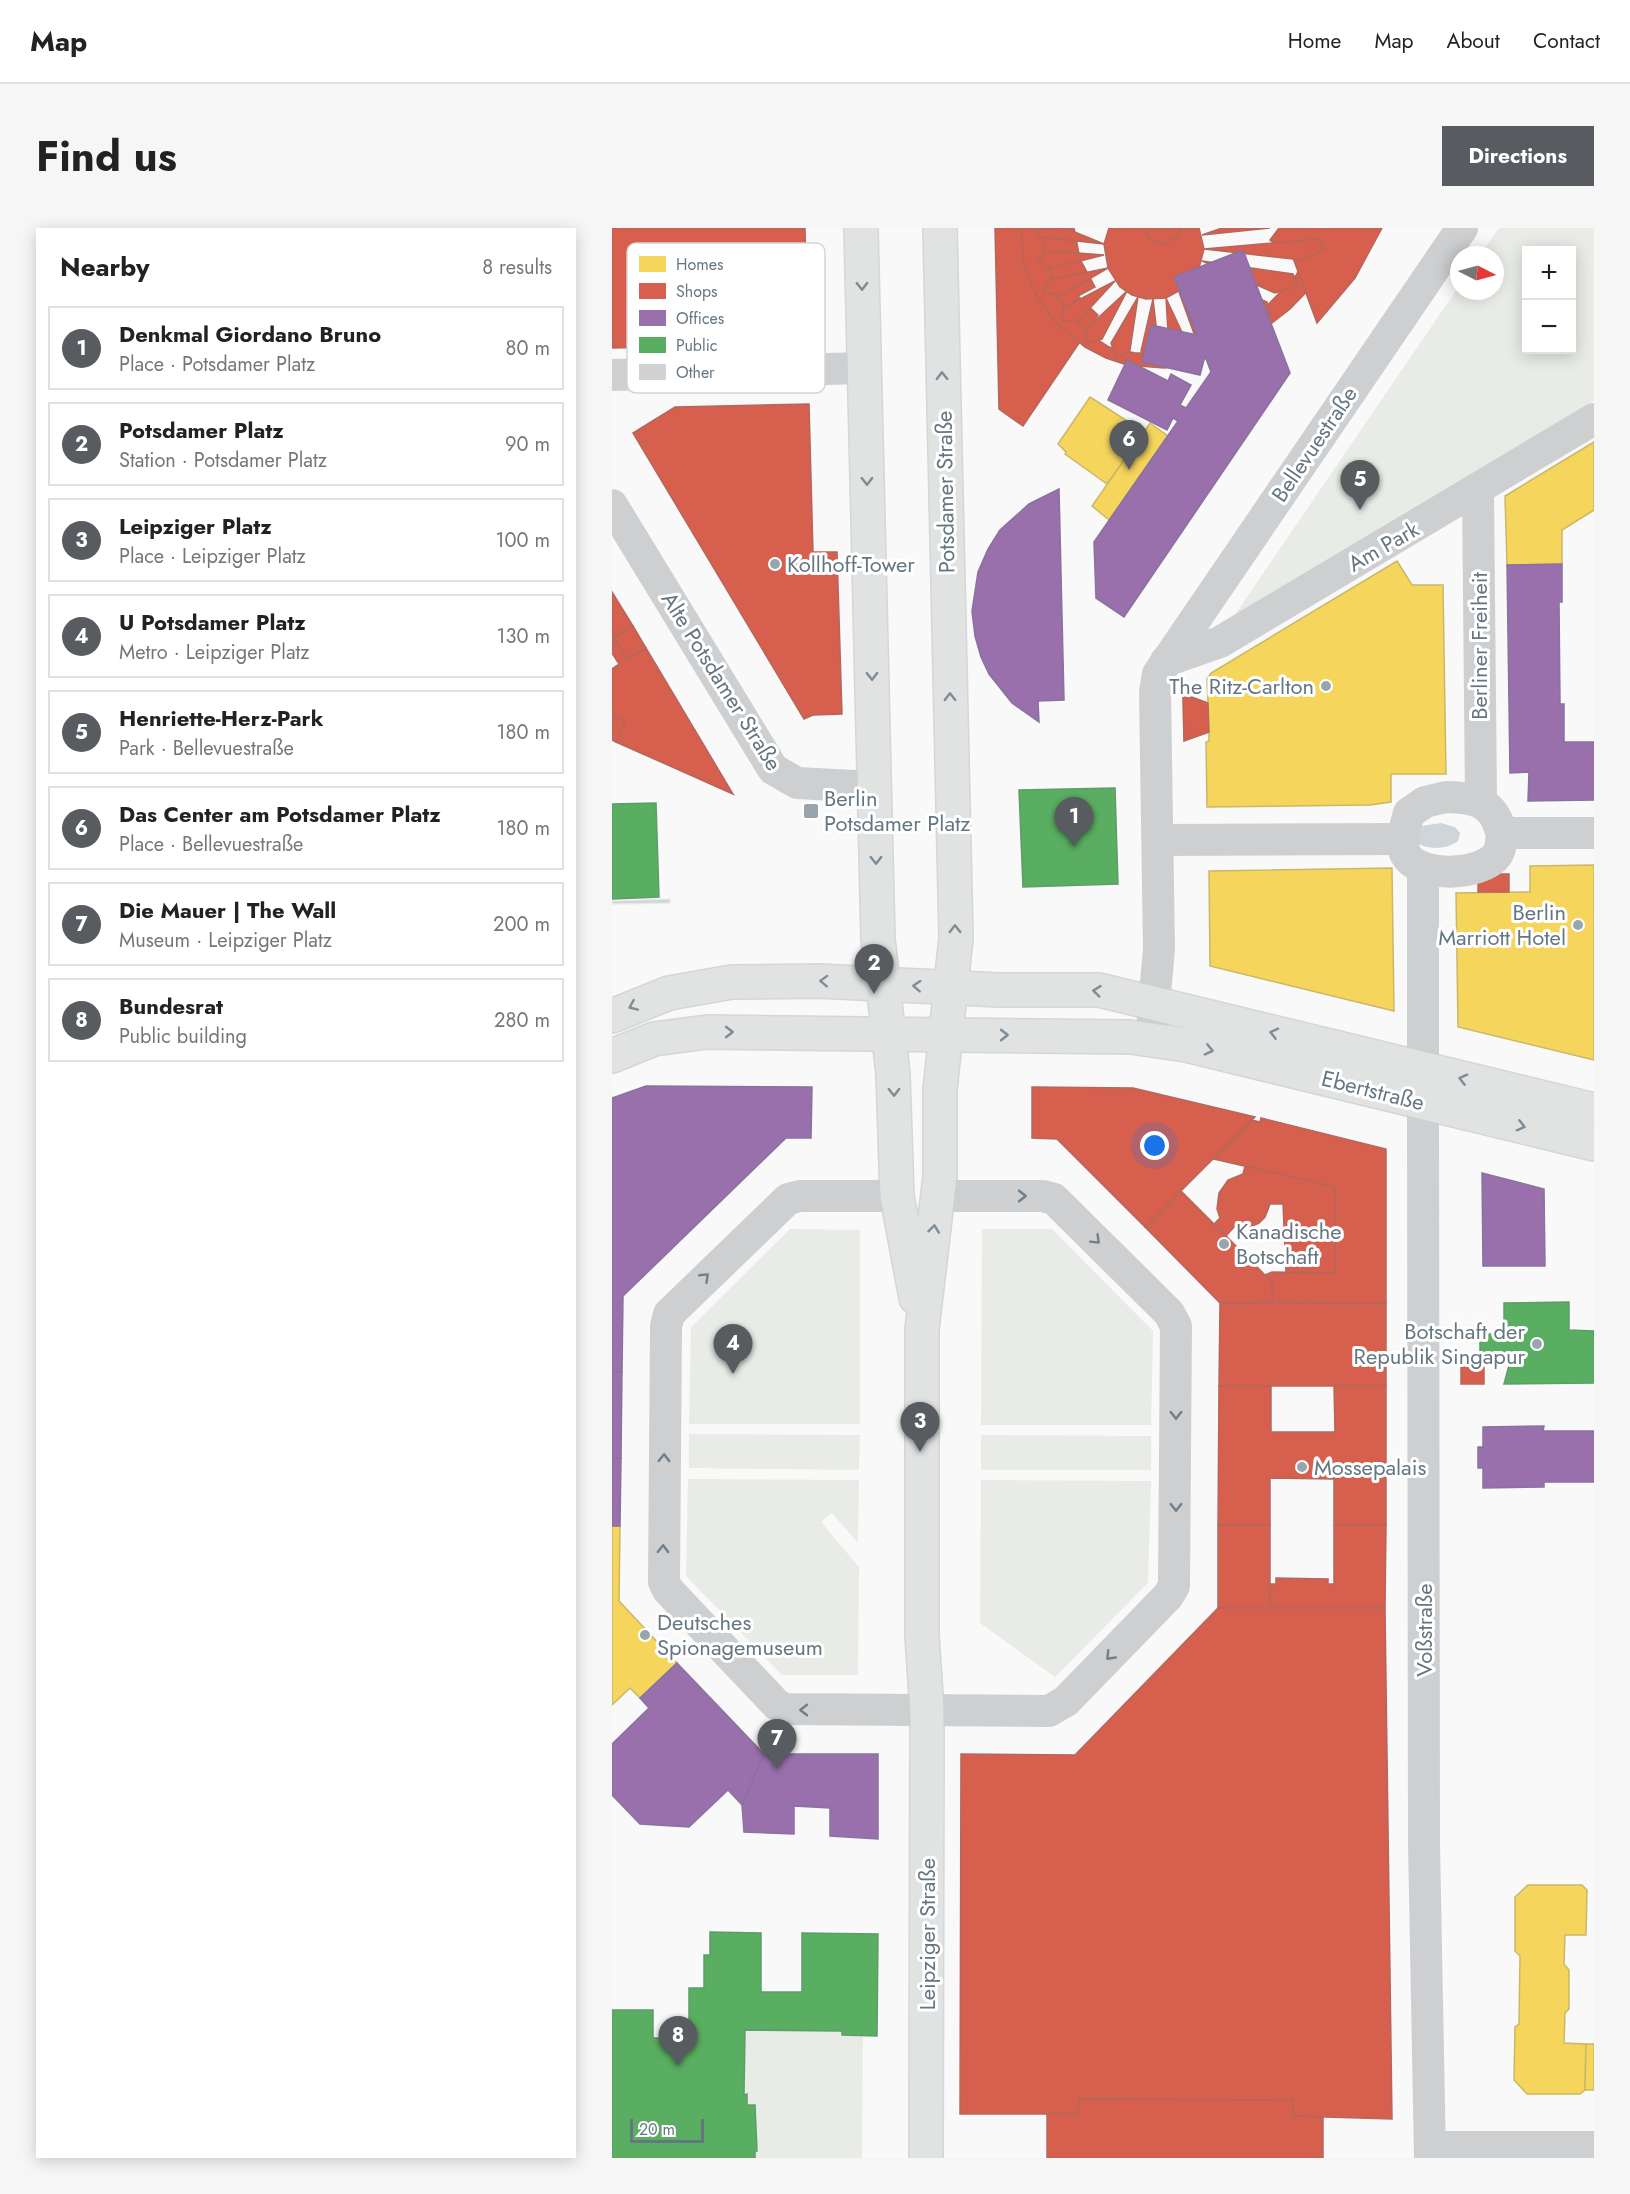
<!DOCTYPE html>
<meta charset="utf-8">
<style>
:root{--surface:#fff;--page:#f6f6f6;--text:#222;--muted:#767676;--line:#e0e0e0;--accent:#585c60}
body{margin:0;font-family:Jost,sans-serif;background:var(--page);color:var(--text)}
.controls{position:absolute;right:18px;top:18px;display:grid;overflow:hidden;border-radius:0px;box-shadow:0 3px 15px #0003}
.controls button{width:54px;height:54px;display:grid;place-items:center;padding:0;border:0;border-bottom:2px solid var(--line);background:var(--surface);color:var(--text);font:30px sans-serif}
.compass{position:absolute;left:838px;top:18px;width:54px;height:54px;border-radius:50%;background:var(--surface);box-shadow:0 3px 15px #0003;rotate:96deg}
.scale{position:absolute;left:18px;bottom:15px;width:74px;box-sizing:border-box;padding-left:6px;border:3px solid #657683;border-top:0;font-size:16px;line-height:21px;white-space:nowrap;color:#657683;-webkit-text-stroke:4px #fff;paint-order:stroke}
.you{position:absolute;left:543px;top:918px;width:21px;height:21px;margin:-15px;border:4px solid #fff;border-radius:50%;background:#1a73e8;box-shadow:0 0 0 9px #1a73e833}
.badge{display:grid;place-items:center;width:39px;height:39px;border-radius:50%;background:var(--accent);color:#fff;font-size:20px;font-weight:700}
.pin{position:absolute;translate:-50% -50px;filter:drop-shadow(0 2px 3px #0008)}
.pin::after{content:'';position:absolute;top:32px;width:21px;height:18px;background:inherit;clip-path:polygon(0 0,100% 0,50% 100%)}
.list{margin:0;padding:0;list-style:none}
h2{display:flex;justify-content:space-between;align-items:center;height:78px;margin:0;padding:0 24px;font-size:26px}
h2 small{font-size:20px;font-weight:400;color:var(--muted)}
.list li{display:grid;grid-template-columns:39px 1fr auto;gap:18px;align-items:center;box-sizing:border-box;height:84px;margin:0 12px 12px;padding:0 12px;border:2px solid var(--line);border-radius:0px}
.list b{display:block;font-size:22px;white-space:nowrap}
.list p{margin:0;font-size:20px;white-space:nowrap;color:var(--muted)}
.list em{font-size:20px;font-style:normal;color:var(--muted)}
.map{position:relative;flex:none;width:982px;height:1930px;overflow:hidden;border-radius:0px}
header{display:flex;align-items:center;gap:36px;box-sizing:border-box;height:84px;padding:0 30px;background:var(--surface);border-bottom:2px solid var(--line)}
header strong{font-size:28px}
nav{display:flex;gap:33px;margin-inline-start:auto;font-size:21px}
.intro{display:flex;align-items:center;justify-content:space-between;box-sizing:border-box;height:144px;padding:0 36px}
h1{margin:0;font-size:42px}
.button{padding:15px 27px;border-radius:0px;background:var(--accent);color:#fff;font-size:21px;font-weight:700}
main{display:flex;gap:36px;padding:0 36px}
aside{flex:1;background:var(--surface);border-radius:0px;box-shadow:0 3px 15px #0003}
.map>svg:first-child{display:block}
</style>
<header>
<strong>Map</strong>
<nav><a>Home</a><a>Map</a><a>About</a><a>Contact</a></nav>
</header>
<div class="intro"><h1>Find us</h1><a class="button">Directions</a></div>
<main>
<aside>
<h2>Nearby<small>8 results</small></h2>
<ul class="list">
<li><span class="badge">1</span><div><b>Denkmal Giordano Bruno</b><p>Place · Potsdamer Platz</p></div><em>80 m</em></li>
<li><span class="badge">2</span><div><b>Potsdamer Platz</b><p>Station · Potsdamer Platz</p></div><em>90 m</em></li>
<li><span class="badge">3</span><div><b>Leipziger Platz</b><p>Place · Leipziger Platz</p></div><em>100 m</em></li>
<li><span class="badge">4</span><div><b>U Potsdamer Platz</b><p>Metro · Leipziger Platz</p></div><em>130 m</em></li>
<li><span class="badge">5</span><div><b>Henriette-Herz-Park</b><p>Park · Bellevuestraße</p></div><em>180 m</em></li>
<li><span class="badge">6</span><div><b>Das Center am Potsdamer Platz</b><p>Place · Bellevuestraße</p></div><em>180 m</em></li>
<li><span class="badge">7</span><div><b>Die Mauer | The Wall</b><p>Museum · Leipziger Platz</p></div><em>200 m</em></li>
<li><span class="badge">8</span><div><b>Bundesrat</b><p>Public building</p></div><em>280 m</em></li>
</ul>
</aside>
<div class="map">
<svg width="982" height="1930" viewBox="0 0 982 1930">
<rect width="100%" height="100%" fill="#f9f9f9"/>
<g fill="#e8ebe6" fill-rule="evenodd">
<path d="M887,0H982V173L620,391L847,58V63H883V27H868ZM915,22H960V122H915Z"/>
<path d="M178,1001L248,1002V1196H77L79,1099Z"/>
<path d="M370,1001H440L541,1103L539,1197H369Z"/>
<path d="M77,1206L248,1207L247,1242L77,1240Z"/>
<path d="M369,1207L539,1208V1242H369Z"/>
<path d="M76,1251L247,1252L246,1315L220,1285L209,1294L247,1339L246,1447H170L74,1348Z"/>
<path d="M369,1252L539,1253L536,1355L443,1449L368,1395Z"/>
<path d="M133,1802L230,1803L231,1807H251L250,1930H143V1923H145L143,1878L135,1877V1867H132Z"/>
</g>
<path fill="#ced6d9" d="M829,595L843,599L848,605L846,613C834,622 815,622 803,614L809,598Z"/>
<g fill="#f6d55c" stroke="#cab868" stroke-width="1.5">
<path d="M478,169L532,204L495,256L453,226L454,224L446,216Z"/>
<path d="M538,195L556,208L497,292L480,278Z"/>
<path d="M982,214V282L950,302V336L895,337L893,268Z"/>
<path d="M785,333L800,357H831L834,546H779V574L758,577L595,579L594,514L597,513V504L572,513L571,466L596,475L595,451L599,445Z"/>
<path d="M982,637V832L846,799L844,665L918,664V638Z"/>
<path d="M780,640L782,783L598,738L597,643Z"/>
<path d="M0,1298H8L7,1373L65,1435L28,1470L18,1460L0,1477Z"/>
<path d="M916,1657H970L975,1662L974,1707H953L952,1736L957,1742V1781L953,1785L952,1815L974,1816L973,1862L968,1866H915L902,1852L903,1799L907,1796L908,1728L903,1723V1669Z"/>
<path d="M974,1816H982V1862H973Z"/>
</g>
<g fill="#d6604d" stroke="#b4675d" stroke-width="1.5">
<path d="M0,0H193L196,116L0,120Z"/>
<path d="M383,0H462L468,31L483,59L466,68L486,87L411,198L387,181Z"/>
<path d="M409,0H433L432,20L445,69L470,101L497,119L523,125H558L598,113L647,86L683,49L712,0H738L710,48L678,81L656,98L598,129L575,137L552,140L515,137L494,130L473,119L443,94L423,65L412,37Z"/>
<path d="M453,0L492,16L429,9L423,1Z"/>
<path d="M497,0H533L538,11L551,16L564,10L570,0H587L592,21L586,44L576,58L554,70L534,71L520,67L508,59L496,40L492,16Z"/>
<path d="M533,0H570L564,10L551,16L538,11Z"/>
<path d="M610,0H658L590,7Z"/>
<path d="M667,0H770L743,50L705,95L681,30L658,12Z"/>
<path d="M706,11L712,21L690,32L592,21Z"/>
<path d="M439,23L492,27L440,40L424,31Z"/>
<path d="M590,33L681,46L686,58L663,65Z"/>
<path d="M496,40L448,68L431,63L438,52Z"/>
<path d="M586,44L655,74L659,87H638Z"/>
<path d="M503,53L467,92L450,93L451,80Z"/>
<path d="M576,58L630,94V110L611,104Z"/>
<path d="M515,63L490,111L474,115V101Z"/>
<path d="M567,64L602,108L600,121L585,114Z"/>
<path d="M526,69L518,122L505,131L499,115Z"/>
<path d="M554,70L576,117L570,131L557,121Z"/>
<path d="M541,71L547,123L538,135L529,123Z"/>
<path d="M197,176L201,324H225L230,486L201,487L192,491L21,205L63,179Z"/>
<path d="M0,364L21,398L2,409L5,413L0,416Z"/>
<path d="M21,398L34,420L14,431L2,409Z"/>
<path d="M5,413L14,431L34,420L121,566L4,514L13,493L0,487V441L7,436L0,425V416Z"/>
<path d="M571,466L596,475L597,504L572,513Z"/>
<path d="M0,487L13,493L4,514L0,512Z"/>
<rect x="866" y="646" width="31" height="18"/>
<path d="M420,859L521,860L643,889L533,999L445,911L420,910Z"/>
<path d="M649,890L774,921V1075L660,1074V1054L653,1047L660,1044L723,1045V959L602,931L640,892L648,894Z"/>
<path d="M633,938L723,959V1045L674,1044L671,976H658L653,989L647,995L638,999L624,997L614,1008L602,996L608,990L605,981L607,965L616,952L631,946Z"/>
<path d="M569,963L660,1054V1074L608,1075L533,999Z"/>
<path d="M608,1075H774V1158H607Z"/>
<rect x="849" y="1136" width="23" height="20"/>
<path d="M607,1158H659V1204H723L722,1158H774V1297H722V1251L658,1250V1297H606Z"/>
<rect x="606" y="1297" width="52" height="83"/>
<path d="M722,1297H774L773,1380H658V1356H664V1350L716,1351V1356H722Z"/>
<path d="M606,1380H773L780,1891L681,1888V1872H657L467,1871L466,1886H348L349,1526L463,1527Z"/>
<path d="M467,1871L681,1872V1888L711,1889V1930H435V1886H466Z"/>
</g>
<g fill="#9970ab" stroke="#89729f" stroke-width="1.5">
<path d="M631,22L678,145L512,389L484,370L482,314L566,193L561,190L555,202L496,172L515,132L556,153L559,146L579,157L568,177L574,180L599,144L593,128L588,147L530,134L539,97L585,107L562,49Z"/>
<path d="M447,261L452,472L426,473L427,494L400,475L377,446L369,429L363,408L360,383L366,344L376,321L388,302L417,276Z"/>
<path d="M950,336V374H947L948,476H952V514H982V572L916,573L917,544L898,545L895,337Z"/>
<path d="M34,858L200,859L199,910H174L11,1068L10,1144L0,1143V870Z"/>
<path d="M870,945L932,961L933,1038H871Z"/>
<path d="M0,1143L10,1144L9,1230H0Z"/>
<path d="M932,1198L931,1203H982V1254H932V1259L871,1260V1240H866V1219H871V1199Z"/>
<path d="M0,1230H9L8,1298H0Z"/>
<path d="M65,1435L152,1526L130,1577L116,1562L77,1599L28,1596L0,1567V1516L37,1480L28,1470Z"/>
<path d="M152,1526H266V1611L218,1608V1580L182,1578V1606L132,1604L130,1577Z"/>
</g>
<g fill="#5aae61" stroke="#5d9d6b" stroke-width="1.5">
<path d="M503,560L506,656L411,659L407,562Z"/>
<path d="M44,575L47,669L0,671V576Z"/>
<path d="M957,1074V1102L982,1103V1155L892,1156L900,1126L904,1123L868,1128V1107L892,1105V1075Z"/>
<path d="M98,1704L149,1705V1764H190V1705L266,1706L265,1808L230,1807V1803L133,1802L132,1867L135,1866V1877H143L145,1923H143V1930H0V1782H41V1810H77V1760H92V1727H98Z"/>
</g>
<path fill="#d0d2d3" stroke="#e8e8e8" stroke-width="1.5" d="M58,671V675L0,676V673Z"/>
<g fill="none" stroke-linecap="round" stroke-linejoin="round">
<defs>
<g id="major">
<path d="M249,0L266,711L281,846L285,968L304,1070"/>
<path d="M0,788L57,765L120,754L207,753L387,762H487L982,882"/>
<path d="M0,828L42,811L95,804L518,809L574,817L982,916"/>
<path d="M314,1930L315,1483L310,1408V1101L328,948V862L344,710L328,0"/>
</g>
</defs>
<use href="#major" stroke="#d5d6d7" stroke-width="36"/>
<g stroke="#cecfd0" stroke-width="32">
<path d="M0,147L252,140"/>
<path d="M866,262L869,574"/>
<path d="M0,277L161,541L185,555L262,559"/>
<path d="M554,433L608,414L982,191"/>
<path d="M834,569C861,570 879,572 888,600C891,606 889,621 885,627C869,649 800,651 792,622C789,611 794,596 797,585L813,574Z"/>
<path d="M890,605H982"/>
<path d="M547,612L791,611"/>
<path d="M811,640V841"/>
<path d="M539,811L547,721L543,464L546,446L850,0"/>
<path d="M811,874L812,1615L818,1930"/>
<path d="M285,968H188L176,971L57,1086L54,1098L52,1354L56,1362L164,1476L172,1481L437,1483L454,1473L556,1368L562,1358L564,1098L557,1085L442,971L431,968H326"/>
<path d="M818,1919H982"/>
</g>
<use href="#major" stroke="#e1e2e2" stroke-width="33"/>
</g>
<defs><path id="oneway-chevron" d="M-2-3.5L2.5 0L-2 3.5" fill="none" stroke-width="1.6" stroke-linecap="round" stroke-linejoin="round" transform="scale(1.5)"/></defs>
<g stroke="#7e8c96">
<use href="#oneway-chevron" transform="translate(250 58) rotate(89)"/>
<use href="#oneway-chevron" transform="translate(330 148) rotate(-91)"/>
<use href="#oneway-chevron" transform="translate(255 253) rotate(89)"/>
<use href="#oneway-chevron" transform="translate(260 448) rotate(89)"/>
<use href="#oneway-chevron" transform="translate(338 469) rotate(-91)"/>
<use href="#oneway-chevron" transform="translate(264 632) rotate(89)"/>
<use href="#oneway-chevron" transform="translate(343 701) rotate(-90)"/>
<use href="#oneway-chevron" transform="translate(212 753) rotate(-178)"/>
<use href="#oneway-chevron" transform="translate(305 758) rotate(-177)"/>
<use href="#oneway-chevron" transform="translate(485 763) rotate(-174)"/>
<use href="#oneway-chevron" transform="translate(21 778) rotate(157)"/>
<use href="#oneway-chevron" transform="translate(117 804)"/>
<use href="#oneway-chevron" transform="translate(662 805) rotate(-166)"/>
<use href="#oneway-chevron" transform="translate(392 807)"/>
<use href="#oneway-chevron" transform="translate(597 822) rotate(13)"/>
<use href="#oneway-chevron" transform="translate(851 851) rotate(-166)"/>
<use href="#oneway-chevron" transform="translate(282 864) rotate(89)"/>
<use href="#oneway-chevron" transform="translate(909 898) rotate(14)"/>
<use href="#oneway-chevron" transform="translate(322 1001) rotate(-83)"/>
</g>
<g stroke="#707f8b">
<use href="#oneway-chevron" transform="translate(410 968)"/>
<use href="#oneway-chevron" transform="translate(484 1012) rotate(45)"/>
<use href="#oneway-chevron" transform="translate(93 1049) rotate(-44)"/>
<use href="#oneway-chevron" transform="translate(564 1187) rotate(90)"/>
<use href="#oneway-chevron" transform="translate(52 1230) rotate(-89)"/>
<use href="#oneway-chevron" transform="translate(564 1279) rotate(90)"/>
<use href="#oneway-chevron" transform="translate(51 1321) rotate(-89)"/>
<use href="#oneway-chevron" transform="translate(498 1428) rotate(134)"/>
<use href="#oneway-chevron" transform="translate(192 1482) rotate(-180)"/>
</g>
<g fill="#99a4ac" stroke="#fff" stroke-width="2">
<circle cx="163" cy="336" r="6"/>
<circle cx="714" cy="458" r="6"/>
<rect x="191" y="575" width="16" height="16" rx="3"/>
<circle cx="966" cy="697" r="6"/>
<circle cx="612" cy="1016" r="6"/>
<circle cx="925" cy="1116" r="6"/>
<circle cx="690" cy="1239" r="6"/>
<circle cx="33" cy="1407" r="6"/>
</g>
<g text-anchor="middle" stroke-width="6" stroke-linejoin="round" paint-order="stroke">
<g font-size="22" fill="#657683" stroke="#fff">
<text transform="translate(702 216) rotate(-56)" y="8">Bellevuestraße</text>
<text transform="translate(333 264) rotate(-91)" y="8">Potsdamer Straße</text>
<text transform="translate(771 318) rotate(-30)" y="8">Am Park</text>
<text transform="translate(867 418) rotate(-90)" y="8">Berliner Freiheit</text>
<text transform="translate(110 453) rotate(58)" y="8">Alte Potsdamer Straße</text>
<text transform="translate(761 862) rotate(14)" y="8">Ebertstraße</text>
<text transform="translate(812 1402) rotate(-90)" y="8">Voßstraße</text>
<text transform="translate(315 1706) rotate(-90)" y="8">Leipziger Straße</text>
</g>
<g font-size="22" fill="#657683" stroke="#fff" text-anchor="start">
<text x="175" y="344">Kollhoff-Tower</text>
<text x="702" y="466" text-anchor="end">The Ritz-Carlton</text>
<text x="212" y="578">Berlin<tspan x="212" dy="25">Potsdamer Platz</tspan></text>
<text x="954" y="692" text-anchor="end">Berlin<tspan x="954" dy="25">Marriott Hotel</tspan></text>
<text x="624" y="1011">Kanadische<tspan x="624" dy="25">Botschaft</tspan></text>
<text x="913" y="1111" text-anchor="end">Botschaft der<tspan x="913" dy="25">Republik Singapur</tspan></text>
<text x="702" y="1247">Mossepalais</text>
<text x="45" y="1402">Deutsches<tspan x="45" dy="25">Spionagemuseum</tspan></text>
</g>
</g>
<rect x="15" y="15" width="198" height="150" rx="9" fill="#fff" stroke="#d1d6da" stroke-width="1.5"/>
<rect x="27" y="28" width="27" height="16" fill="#f6d55c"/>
<rect x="27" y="55" width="27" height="16" fill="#d6604d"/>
<rect x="27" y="82" width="27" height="16" fill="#9970ab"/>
<rect x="27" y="109" width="27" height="16" fill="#5aae61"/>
<rect x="27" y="136" width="27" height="16" fill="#d0d2d3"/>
<g font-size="16" fill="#657683">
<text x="64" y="42">Homes</text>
<text x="64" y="69">Shops</text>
<text x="64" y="96">Offices</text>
<text x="64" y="123">Public</text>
<text x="64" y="150">Other</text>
</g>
</svg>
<div class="controls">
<button>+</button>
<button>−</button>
</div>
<svg class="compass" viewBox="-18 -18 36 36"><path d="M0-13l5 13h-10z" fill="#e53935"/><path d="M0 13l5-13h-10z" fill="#767676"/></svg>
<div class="scale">20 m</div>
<div class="you"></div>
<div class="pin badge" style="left:462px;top:619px">1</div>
<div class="pin badge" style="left:262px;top:766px">2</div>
<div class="pin badge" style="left:308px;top:1224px">3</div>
<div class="pin badge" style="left:121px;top:1146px">4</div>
<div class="pin badge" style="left:748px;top:282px">5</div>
<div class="pin badge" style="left:517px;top:242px">6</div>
<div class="pin badge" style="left:165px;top:1541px">7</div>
<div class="pin badge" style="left:66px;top:1838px">8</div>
</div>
</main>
